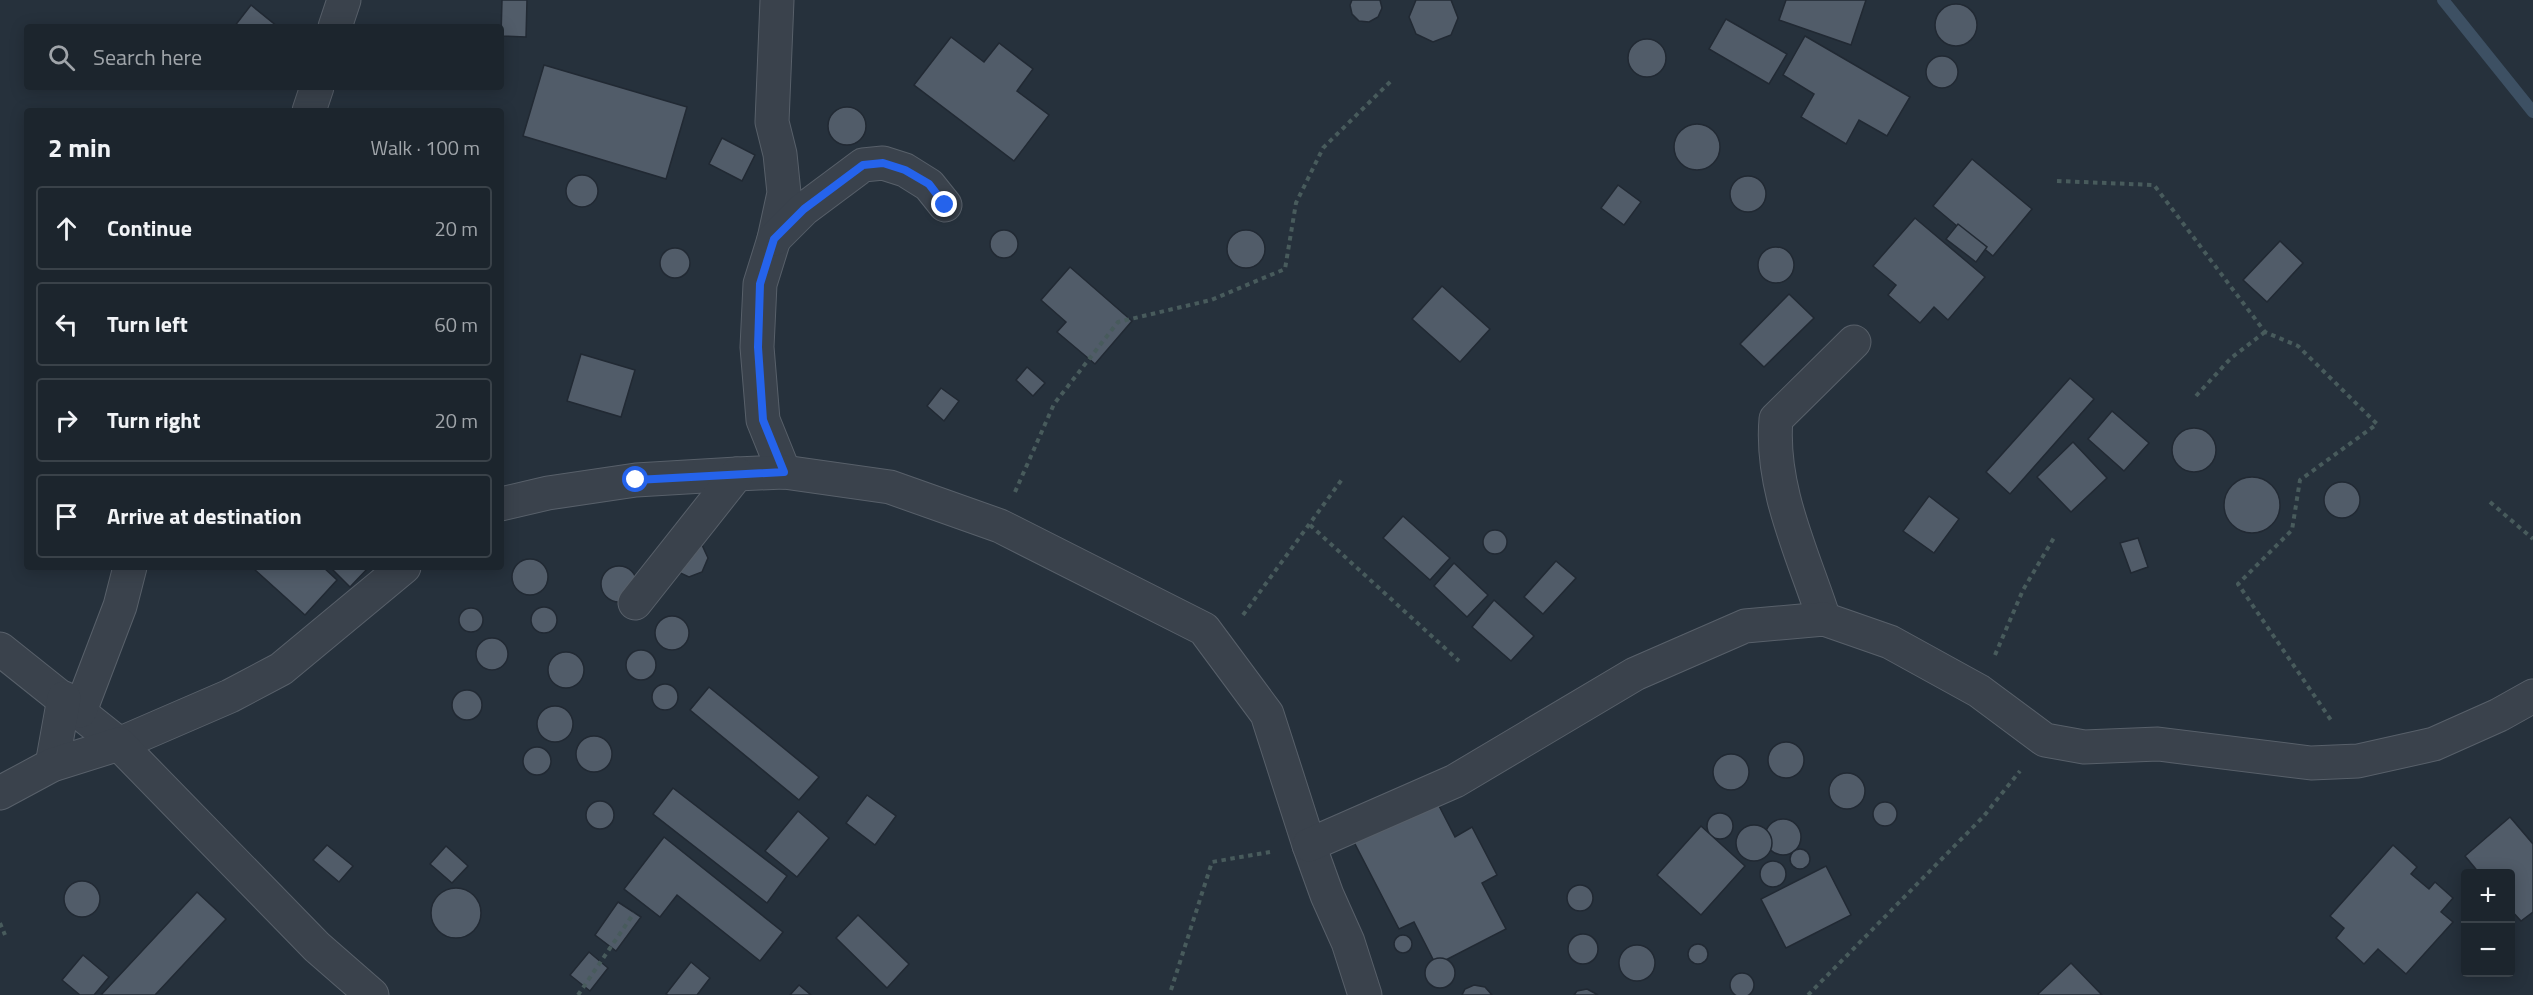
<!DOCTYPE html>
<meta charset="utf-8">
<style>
:root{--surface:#1c252d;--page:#252d35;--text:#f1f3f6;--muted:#a0a5aa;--line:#3a4249}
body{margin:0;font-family:"Titillium Web",sans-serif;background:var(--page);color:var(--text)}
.controls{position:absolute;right:18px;bottom:18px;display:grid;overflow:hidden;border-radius:6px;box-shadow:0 3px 15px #0003}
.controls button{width:54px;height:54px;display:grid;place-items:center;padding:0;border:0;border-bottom:2px solid var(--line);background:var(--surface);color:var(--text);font:30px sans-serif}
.stop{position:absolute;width:18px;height:18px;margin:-14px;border:4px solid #2563eb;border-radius:50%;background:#fff}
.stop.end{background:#2563eb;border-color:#fff;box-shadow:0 2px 6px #0008}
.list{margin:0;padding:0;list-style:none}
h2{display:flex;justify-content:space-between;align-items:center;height:78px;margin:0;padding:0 24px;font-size:26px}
h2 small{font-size:20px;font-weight:400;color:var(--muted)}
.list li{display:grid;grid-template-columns:39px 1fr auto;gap:18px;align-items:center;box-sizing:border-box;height:84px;margin:0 12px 12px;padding:0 12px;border:2px solid var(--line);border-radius:6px}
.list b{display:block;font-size:22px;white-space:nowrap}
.list em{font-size:20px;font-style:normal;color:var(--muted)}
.icon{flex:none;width:33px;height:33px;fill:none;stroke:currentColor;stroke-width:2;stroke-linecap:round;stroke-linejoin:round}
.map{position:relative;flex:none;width:2533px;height:995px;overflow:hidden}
.search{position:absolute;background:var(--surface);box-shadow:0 3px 15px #0003;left:24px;top:24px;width:480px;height:66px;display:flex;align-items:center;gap:15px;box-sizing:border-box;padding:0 21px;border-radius:6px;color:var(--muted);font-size:22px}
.panel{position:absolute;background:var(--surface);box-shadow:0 3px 15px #0003;left:24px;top:108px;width:480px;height:462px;border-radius:6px}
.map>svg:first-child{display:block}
</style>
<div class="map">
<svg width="2533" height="995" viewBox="0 0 2533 995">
<rect width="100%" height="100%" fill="#26313c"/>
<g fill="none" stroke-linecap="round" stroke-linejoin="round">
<path stroke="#3d5063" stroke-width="12" d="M2443,0L2533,112"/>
</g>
<g fill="#515c69" stroke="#212933" stroke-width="1.5">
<path d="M502,0H527L526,37L501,36Z"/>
<path d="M1352,0H1380L1382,8L1378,17L1369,22L1359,21L1352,14L1350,5Z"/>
<path d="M1416,0H1451L1458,18L1451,35L1433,42L1416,34L1409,17Z"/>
<path d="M1786,0H1866L1851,45L1779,20Z"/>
<circle cx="1956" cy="25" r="21"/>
<path d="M251,5L278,27H234Z"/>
<path d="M1726,19L1787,54L1769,84L1709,49Z"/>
<path d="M1805,36L1910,97L1887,136L1859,120L1846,144L1801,117L1814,94L1783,75Z"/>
<path d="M951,37L984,62L999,43L1033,69L1017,91L1049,115L1014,161L914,85Z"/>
<circle cx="1647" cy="58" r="19"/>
<circle cx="1942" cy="72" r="16"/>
<path d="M544,65L687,107L666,179L523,136Z"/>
<circle cx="847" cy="126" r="19"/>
<circle cx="1697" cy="147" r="23"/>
<path d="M722,138L755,155L742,181L709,164Z"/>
<path d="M1972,159L2032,209L1993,256L1933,206Z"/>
<circle cx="582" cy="191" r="16"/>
<circle cx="1748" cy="194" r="18"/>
<path d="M1618,185L1641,202L1624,225L1601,208Z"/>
<path d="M1915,218L1985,277L1948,320L1934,307L1920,323L1888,295L1896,285L1873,266Z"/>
<path d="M1958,224L1987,247L1976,262L1946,239Z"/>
<circle cx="1004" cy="244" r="14"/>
<circle cx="1246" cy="249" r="19"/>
<path d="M2280,241L2303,263L2267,302L2243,280Z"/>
<circle cx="1776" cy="265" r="18"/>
<circle cx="675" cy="263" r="15"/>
<path d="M1070,267L1132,321L1095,364L1057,332L1066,322L1041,300Z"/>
<path d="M1442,286L1490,329L1460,362L1412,319Z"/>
<path d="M1789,294L1814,318L1764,367L1740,344Z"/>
<path d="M581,354L635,370L621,417L567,401Z"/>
<path d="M1027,367L1045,383L1033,396L1016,380Z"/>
<path d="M2070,378L2094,399L2010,494L1986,472Z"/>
<path d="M941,388L959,401L944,421L927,406Z"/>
<path d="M2112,411L2149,443L2124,471L2088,439Z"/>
<circle cx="2194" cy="450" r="22"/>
<path d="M2073,442L2107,478L2071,512L2037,477Z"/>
<circle cx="2252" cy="505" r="28"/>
<circle cx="2342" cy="500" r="18"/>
<path d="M1929,496L1959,519L1934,553L1903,531Z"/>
<path d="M1403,516L1450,558L1430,580L1383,538Z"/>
<circle cx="1495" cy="542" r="12"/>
<path d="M2138,538L2148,567L2131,573L2120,543Z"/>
<path d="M690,540L702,545L708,558L702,572L689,577L676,571Z"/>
<circle cx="530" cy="577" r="18"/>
<path d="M1556,561L1576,578L1543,614L1524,597Z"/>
<path d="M1454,563L1488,595L1467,617L1434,586Z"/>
<circle cx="619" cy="584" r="18"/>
<path d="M323,567L337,580L305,615L253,568Z"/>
<path d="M330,567H369L350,587Z"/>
<path d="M1494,600L1534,636L1511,661L1472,627Z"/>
<circle cx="544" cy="620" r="13"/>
<circle cx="471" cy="620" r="12"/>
<circle cx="672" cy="633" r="17"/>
<circle cx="492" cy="654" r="16"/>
<circle cx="641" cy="665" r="15"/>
<circle cx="566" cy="670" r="18"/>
<circle cx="665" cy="697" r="13"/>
<path d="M709,687L819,777L799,800L690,710Z"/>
<circle cx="467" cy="705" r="15"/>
<circle cx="555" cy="724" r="18"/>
<circle cx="594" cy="754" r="18"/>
<circle cx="1786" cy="760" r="18"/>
<circle cx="537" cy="761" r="14"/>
<circle cx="1731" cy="772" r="18"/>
<circle cx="1847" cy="791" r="18"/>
<path d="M673,788L787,876L767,903L653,814Z"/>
<path d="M867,795L896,816L875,845L846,823Z"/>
<path d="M1436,800L1455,837L1472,827L1497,875L1482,883L1506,929L1436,965L1414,922L1399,929L1354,842Z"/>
<circle cx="600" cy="815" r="14"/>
<circle cx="1885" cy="814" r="12"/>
<path d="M798,811L829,838L797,877L765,851Z"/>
<circle cx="1720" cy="826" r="13"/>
<path d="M2510,817L2533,844V912L2521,921L2510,909V874H2480L2465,856Z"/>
<circle cx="1783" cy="837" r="18"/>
<circle cx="1754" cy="843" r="18"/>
<path d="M1701,826L1745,866L1701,915L1657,875Z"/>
<path d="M664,837L783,932L760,961L677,895L660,917L624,889Z"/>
<path d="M327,845L353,866L339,882L313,860Z"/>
<path d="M2393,845L2417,867L2411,874L2429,889L2435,882L2453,898L2441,912L2453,922L2406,974L2378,949L2364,964L2336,938L2344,928L2330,916Z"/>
<path d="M446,846L468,866L452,883L430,864Z"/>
<circle cx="1800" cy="859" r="10"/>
<circle cx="1773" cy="874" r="13"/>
<path d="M1826,866L1851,915L1786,948L1761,899Z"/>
<circle cx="82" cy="899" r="18"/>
<circle cx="1580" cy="898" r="13"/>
<circle cx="456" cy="913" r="25"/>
<path d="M197,892L226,919L155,995H101Z"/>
<path d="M618,902L641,917L616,951L595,935Z"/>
<path d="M858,915L909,964L887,988L836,938Z"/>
<circle cx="1583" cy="949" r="15"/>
<circle cx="1403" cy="944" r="9"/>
<circle cx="1698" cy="954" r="10"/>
<circle cx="1637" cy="963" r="18"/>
<path d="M589,952L608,968L590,991L570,975Z"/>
<path d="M83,955L109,977L94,995H80L62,980Z"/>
<circle cx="1440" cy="973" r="15"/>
<path d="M691,962L710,978L697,995H668L666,994Z"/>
<path d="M2071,963L2102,995H2039L2038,994Z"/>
<circle cx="1742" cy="985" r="12"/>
<path d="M799,985L811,995H790Z"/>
<path d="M1474,985L1485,987L1492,995H1462L1465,989Z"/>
<path d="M1587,989L1598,995H1574L1577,991Z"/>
</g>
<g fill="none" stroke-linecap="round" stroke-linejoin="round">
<defs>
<g id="minor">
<path d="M777,0L772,122L780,154L784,193L774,239L760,284L757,347L763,420L784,472"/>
<path d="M335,27L344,0"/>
<path d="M309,111L317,87"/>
<path d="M774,239L804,209L863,165L883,163L905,170L929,185L945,205"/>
<path d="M501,504L548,493L636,480L737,474L784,472L890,487L1000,526L1204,629L1267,714L1309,845L1327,895L1348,942L1365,995"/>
<path d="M635,603L737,474"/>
<path d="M1824,619C1803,554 1770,488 1776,419L1854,342"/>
<path d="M0,649L119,744L230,696L281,669L404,567"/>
<path d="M80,711L120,606L130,567"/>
<path d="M52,765L64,698"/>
<path d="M0,793L52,765L119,744L317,947L372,995"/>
<path d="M1309,845L1455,781L1635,674L1745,626L1824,619L1890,642L1979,691L2045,740L2084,747L2158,744L2311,763L2358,761L2434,744L2499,715L2533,696"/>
</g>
</defs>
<use href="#minor" stroke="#58606a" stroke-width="35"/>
<g stroke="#485b5c" stroke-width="4" stroke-dasharray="4.5 4.5" stroke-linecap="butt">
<path d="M2057,181L2154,185L2265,332L2298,346L2377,424L2300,480L2292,530L2238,584L2333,723"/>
<path d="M2196,396L2231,358L2265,332"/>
<path d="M1015,492L1054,404L1118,322L1211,300L1285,269L1296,203L1323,148L1393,79"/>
<path d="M2490,502L2533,539"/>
<path d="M1310,525L1459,661"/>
<path d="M1243,615L1343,478"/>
<path d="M1995,655L2023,590L2055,536"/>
<path d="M0,923L5,935"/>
<path d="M1171,990L1212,862L1270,852"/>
<path d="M578,995L634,913"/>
<path d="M1808,995L1983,817L2020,771"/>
</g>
<use href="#minor" stroke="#3a424c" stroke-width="33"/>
</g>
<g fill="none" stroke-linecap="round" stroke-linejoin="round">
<path stroke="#2563eb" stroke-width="8" d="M636,480L784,472L763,420L758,347L760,284L774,239L804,209L863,165L883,163L905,170L929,184L945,205"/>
</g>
</svg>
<div class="controls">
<button>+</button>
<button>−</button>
</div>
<div class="stop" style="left:636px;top:480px"></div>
<div class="stop end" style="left:945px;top:205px"></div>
<div class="search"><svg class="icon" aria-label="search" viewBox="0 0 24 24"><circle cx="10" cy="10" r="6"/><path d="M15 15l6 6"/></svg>Search here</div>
<section class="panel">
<h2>2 min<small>Walk · 100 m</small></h2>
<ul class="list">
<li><svg class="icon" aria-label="ahead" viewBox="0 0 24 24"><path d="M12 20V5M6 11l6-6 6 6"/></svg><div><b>Continue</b></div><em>20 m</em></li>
<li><svg class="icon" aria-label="left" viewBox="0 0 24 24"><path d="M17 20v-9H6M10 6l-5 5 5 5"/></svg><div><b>Turn left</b></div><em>60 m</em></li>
<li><svg class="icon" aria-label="right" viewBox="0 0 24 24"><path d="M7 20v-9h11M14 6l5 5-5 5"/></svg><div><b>Turn right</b></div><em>20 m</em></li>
<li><svg class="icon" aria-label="arrive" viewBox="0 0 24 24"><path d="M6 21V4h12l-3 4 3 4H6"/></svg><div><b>Arrive at destination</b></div></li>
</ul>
</section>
</div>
